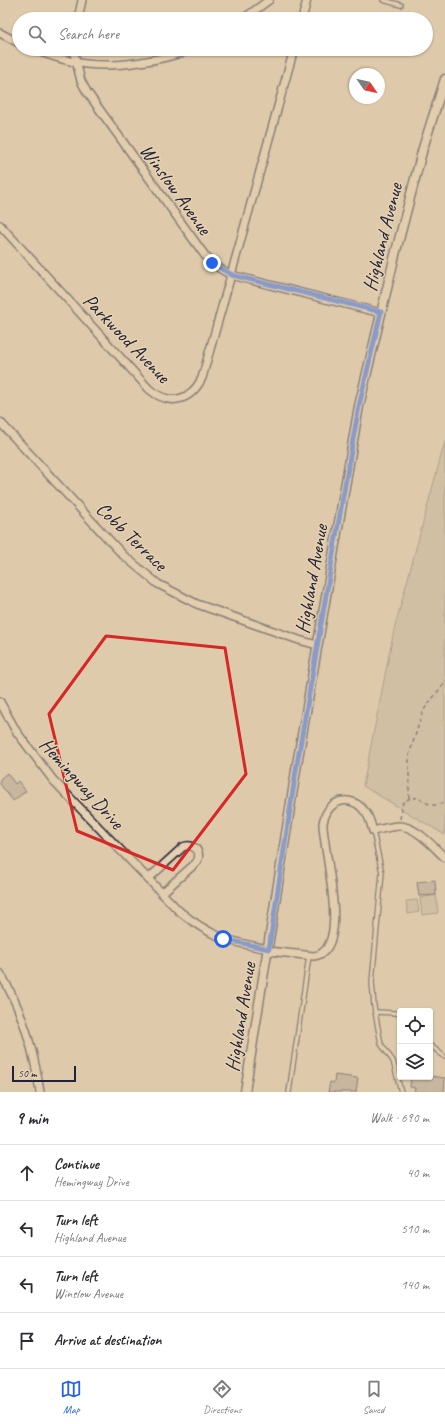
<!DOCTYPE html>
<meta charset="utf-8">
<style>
:root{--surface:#fff;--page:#f7f7f7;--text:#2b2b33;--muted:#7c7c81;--line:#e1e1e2;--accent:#2563eb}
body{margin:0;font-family:Caveat,sans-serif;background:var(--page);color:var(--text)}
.controls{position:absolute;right:12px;bottom:12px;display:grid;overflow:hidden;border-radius:4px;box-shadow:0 1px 3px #0004}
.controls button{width:36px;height:36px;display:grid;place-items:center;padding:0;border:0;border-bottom:1px solid var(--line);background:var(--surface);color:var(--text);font:20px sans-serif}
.compass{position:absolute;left:349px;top:68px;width:36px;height:36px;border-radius:50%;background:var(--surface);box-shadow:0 1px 3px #0004;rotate:124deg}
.scale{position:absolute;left:12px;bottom:10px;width:64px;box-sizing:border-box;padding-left:4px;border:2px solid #22223b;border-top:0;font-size:11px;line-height:14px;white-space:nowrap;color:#22223b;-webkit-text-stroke:3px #e6d2b0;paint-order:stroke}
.stop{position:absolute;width:12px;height:12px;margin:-9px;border:3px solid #2563eb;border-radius:50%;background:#fff}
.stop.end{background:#2563eb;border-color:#fff;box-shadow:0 1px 4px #0008}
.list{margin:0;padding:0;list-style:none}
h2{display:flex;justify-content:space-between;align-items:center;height:52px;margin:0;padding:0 16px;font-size:17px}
h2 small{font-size:13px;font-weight:400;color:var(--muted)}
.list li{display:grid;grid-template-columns:26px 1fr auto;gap:12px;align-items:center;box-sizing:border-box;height:56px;padding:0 16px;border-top:1px solid var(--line)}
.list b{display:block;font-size:15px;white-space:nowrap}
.list p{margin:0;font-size:13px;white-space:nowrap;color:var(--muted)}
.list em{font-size:13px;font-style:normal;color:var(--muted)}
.icon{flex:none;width:22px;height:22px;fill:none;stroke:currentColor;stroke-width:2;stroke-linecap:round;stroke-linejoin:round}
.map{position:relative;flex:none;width:445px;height:1092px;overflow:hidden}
.search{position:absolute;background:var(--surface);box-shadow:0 1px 3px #0004;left:12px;right:12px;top:12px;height:44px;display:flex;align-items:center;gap:10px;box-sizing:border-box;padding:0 14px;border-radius:22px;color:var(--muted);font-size:15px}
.sheet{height:276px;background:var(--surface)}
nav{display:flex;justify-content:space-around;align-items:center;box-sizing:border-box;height:56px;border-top:1px solid var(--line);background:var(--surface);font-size:11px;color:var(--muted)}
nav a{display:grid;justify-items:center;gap:2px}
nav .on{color:var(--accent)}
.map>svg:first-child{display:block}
</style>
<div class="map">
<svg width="445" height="1092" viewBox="0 0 445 1092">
<rect width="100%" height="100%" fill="#decbab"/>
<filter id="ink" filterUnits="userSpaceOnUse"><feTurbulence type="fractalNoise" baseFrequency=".025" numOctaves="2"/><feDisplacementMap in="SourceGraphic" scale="8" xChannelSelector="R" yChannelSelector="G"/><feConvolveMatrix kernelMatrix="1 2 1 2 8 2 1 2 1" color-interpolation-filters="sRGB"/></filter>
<g filter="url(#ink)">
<g fill="#c2b29b" stroke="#726a6b">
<path d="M445,441V835L363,786L394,630Z"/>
<path d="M436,895L438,913L422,915L420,898Z"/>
<path d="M417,900L419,912L408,914L406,901Z"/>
</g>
<g fill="#ad9f8e" stroke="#22223b">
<path d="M7,773L15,784L18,781L26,791L13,801L0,784V779Z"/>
<path d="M435,880L436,895L419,896L417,882Z"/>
<path d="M335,1075L358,1078L356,1092H328L330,1082L334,1083Z"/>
<path d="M430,1076L445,1078L444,1092H414L415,1088L410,1087L411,1077H430Z"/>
</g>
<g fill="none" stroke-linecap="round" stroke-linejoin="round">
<defs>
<g id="service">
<path d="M383,0L401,5"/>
<path d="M373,831L382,873L372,982L374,1006L381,1044L393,1061L401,1092"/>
<path d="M375,1012L396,1013L400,1015"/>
<path d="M430,1045L445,1057"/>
<path d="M289,1092L309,956"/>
</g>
<g id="minor">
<path d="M78,19L82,0"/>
<path d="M243,19L269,0"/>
<path d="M302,19L307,0"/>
<path d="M0,33L19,43"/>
<path d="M32,49C49,55 67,62 86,64C118,68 163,60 193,49"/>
<path d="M73,49L81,81L87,92L206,257L219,268L231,275L381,313"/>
<path d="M0,225L149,389C169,406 190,402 202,378L231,275L294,49"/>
<path d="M0,422L123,555L158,584L197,604L299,640L317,645"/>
<path d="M0,702L16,731L53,780L179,911C211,937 229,942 269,949"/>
<path d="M148,879L183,847C195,842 203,854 196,863L162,893"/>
<path d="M268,951L314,956C353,951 322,848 323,823C328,798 352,793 366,813C370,818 371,825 373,831C381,829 389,827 397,826C414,824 434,847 445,858"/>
<path d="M0,973C22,1009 34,1050 40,1092"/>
</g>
<path id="tertiary" d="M245,1092L297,764L359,406L395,255L423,148L445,79"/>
</defs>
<use href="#service" stroke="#22223b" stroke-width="6"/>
<use href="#minor" stroke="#22223b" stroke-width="10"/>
<use href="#tertiary" stroke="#22223b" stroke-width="11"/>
<g stroke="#22223b" stroke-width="1.5" stroke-dasharray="4 3" stroke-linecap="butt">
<path d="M409,798V755L423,711L445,682"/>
<path d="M400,819L403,802C421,791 421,805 436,805C439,805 442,803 445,802"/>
</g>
<use href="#service" stroke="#e6d2b0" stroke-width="3.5"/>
<use href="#minor" stroke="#e6d2b0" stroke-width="7"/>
<use href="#tertiary" stroke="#e6d2b0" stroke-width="8"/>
</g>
</g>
<g fill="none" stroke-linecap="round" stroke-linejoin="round" filter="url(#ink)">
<path stroke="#2563eb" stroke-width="5" d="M212,263L232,275L381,312L359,406L346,479L297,764L269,949L223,939"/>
</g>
<path d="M0 0H445V1092H0ZM106,636L225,648L246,774L173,870L77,831L49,714Z" fill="#decbab" fill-opacity=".55" fill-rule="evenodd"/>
<path fill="none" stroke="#d62828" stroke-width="3" stroke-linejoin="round" d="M106,636L225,648L246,774L173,870L77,831L49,714Z"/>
<g text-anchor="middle" stroke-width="3" stroke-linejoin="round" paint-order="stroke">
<g font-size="20" fill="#22223b" stroke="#e6d2b0">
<text transform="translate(176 189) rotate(54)" y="7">Winslow Avenue</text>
<text transform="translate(382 237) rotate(-76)" y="7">Highland Avenue</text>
<text transform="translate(127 338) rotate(46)" y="7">Parkwood Avenue</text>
<text transform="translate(132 536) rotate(44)" y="7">Cobb Terrace</text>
<text transform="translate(311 579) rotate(-80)" y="7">Highland Avenue</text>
<text transform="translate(82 783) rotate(48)" y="7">Hemingway Drive</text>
<text transform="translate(240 1017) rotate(-81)" y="7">Highland Avenue</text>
</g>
</g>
</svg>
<div class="controls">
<button><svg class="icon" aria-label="locate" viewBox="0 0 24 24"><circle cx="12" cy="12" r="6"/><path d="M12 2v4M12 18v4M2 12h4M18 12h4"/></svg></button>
<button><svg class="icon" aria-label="layers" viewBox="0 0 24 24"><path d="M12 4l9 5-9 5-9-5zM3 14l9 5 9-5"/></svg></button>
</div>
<svg class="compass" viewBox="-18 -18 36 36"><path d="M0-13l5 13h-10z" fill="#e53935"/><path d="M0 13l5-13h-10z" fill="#7c7c81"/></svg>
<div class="scale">50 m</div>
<div class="stop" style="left:223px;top:939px"></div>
<div class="stop end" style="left:212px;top:263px"></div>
<div class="search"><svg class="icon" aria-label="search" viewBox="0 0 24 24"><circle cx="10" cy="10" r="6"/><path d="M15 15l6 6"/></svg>Search here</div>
</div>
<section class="sheet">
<h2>9 min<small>Walk · 690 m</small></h2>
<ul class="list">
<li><svg class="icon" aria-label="ahead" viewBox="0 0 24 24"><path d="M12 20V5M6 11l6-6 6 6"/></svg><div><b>Continue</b><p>Hemingway Drive</p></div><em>40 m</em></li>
<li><svg class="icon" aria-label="left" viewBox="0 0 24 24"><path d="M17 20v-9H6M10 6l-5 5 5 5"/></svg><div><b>Turn left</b><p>Highland Avenue</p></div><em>510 m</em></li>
<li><svg class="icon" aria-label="left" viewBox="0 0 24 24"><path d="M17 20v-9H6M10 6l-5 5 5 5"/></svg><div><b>Turn left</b><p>Winslow Avenue</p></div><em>140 m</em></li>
<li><svg class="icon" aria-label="arrive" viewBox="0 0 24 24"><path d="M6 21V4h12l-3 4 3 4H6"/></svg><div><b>Arrive at destination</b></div></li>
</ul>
</section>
<nav>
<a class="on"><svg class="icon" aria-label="map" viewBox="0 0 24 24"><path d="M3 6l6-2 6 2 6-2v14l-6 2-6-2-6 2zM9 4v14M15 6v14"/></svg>Map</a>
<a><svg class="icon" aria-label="directions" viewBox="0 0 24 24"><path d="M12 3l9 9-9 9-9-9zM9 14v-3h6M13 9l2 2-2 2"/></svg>Directions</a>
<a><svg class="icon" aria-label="saved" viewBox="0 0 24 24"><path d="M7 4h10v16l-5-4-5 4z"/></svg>Saved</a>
</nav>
